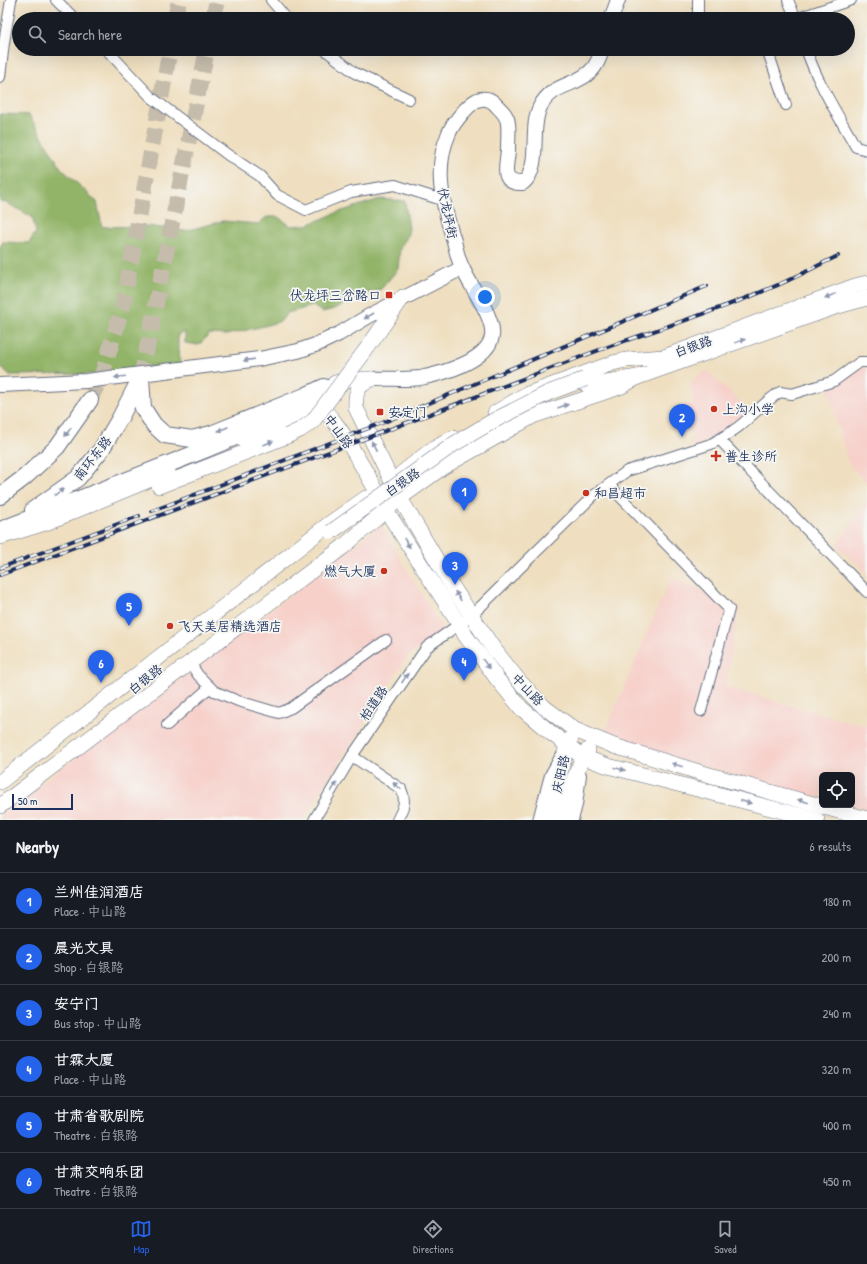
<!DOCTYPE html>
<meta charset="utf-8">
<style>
:root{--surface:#171b24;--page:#20242c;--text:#f1f3f6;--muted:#9ea1a6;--line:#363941;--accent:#2563eb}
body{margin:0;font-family:"Patrick Hand","LXGW WenKai TC",sans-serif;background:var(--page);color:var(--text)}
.controls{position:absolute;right:12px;bottom:12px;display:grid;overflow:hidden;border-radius:6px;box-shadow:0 4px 16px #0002}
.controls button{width:36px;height:36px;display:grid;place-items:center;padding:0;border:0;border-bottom:1px solid var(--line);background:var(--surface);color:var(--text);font:20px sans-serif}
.scale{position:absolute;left:12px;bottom:10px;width:61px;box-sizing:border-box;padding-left:4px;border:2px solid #1b2f5e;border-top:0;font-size:11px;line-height:14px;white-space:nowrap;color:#1b2f5e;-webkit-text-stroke:3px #f6f6f2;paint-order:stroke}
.you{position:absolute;left:485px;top:297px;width:14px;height:14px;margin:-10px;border:3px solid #fff;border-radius:50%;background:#1a73e8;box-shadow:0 0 0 6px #1a73e833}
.badge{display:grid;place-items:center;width:26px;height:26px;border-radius:50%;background:var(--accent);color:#fff;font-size:13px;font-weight:700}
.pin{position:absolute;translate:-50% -33px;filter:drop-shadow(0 1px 2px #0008)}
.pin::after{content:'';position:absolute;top:21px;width:14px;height:12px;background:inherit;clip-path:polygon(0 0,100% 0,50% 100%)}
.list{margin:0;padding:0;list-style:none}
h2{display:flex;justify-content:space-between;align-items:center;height:52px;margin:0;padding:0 16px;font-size:17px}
h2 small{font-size:13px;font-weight:400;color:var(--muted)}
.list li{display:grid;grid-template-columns:26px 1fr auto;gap:12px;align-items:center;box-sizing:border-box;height:56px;padding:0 16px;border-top:1px solid var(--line)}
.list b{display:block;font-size:15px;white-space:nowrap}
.list p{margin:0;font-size:13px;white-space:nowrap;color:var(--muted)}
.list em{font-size:13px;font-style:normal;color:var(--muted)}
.icon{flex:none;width:22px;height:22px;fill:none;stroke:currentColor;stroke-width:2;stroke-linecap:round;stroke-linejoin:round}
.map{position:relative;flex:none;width:867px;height:820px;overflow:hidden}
.search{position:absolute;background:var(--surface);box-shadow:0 4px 16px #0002;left:12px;right:12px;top:12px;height:44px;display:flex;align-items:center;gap:10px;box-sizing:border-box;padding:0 14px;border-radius:22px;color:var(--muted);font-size:15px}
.sheet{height:388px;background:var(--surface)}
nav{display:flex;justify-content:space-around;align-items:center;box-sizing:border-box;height:56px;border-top:1px solid var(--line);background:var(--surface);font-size:11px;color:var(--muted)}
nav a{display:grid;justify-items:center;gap:2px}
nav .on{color:var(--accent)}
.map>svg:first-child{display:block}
</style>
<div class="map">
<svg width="867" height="820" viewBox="0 0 867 820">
<rect width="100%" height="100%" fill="#f6f6f2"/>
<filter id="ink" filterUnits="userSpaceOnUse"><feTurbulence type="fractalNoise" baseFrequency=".025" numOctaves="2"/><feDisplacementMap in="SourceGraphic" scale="8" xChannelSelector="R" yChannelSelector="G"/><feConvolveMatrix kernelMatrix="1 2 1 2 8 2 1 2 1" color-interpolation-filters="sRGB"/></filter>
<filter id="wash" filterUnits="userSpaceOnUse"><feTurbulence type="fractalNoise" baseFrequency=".012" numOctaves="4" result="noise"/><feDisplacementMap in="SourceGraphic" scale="16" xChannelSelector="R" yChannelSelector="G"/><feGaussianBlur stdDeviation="0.9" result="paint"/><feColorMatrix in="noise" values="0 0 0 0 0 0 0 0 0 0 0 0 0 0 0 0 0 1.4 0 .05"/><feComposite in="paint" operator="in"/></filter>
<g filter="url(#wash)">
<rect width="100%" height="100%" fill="#efdfc0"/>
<g fill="#f7d0ca">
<path d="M857,368H867V482L856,472L848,462L828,390Z"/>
<path d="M706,370L749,410L713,438L689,448L693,440L680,407L694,403L690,383Z"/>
<path d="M867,502V573L836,545Z"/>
<path d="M381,525L444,632L407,657L302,820H0V814L190,672Z"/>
<path d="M671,577L739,608L725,687L867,726V810L850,805H852V775H822V798L602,739Z"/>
</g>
<path fill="#92b468" stroke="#567263" d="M0,114L29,115L61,168L97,202L102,227L147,226L185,231L223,221L258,224L267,217H278L291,226L307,225L336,213L380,199L405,201L409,229L407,237L400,248L398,269L381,289L365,294L334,309L322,312L313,306L287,313L281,321L264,326L226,335L210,334L199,345L185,343V332L178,334V348L181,364L94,374L10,375L0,366V247L3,242L29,243L36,232L32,217L7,203L0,202Z"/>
</g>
<g filter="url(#ink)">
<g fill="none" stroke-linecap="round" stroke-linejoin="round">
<g stroke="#c5bcac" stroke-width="16" stroke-dasharray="16 8" stroke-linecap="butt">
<path d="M175,19L179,0"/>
<path d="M213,19L217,0"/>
<path d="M141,378L207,49"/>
<path d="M90,400L102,375L123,305L170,49"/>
</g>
<defs>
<g id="minor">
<path d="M56,0L75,19"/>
<path d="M271,0L287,19"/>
<path d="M788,0L796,19"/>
<path d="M698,19V0"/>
<path d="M795,19L851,0"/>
<path d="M106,49L151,97L228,155L260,176L277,195L306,210L351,192L395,185L442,200"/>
<path d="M324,49L355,73L409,99"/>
<path d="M767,49L786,105"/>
<path d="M806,49C818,84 838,115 856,147L867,150"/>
<path d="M0,77L4,43L11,0"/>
<path d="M719,439L867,592"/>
<path d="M609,485L729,609L701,711"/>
<path d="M190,663L198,675L214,691L238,701L279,713L291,708L386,640"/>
<path d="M167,725L210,687"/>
<path d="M352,756L401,789C407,801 403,809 397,820"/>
<path d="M314,820L352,756L427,647L471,616L593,496L627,471L711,444C721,438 733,432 742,424C755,413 766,401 780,392L792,394L834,381L860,362H867"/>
<path d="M538,820L550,775L560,757"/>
<path d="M573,820L577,805L581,775"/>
</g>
<g id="secondary">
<path d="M611,19L618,0"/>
<path d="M372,379C387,378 406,380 420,378C441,374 488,361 492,336C495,317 469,285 462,267C458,259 456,250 454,241C443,206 433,168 449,133C453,123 471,100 481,99C488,98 493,101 497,106C502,111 507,115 508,123C509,131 508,142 508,150C507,166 499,184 523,183C542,167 529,128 540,107C552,83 575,87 591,71C597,65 600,57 602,49"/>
<path d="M0,385L86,381L259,359L298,351L318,344L339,334L369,316L462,268"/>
</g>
<g id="primary">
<path d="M368,347L403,297"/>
<path d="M656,360L855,286L867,283"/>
<path d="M372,379C357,386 355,392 356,408L400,498L452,586L493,648L519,681L544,707L575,730L614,746L699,772L867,819"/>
<path d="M335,383L350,379H372"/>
<path d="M587,385L638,377L835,307L867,298"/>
<path d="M313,401C333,415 346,438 358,459C368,476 378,492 386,510L459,624L465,635L498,680L521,708L551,733L583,757L608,766L817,820"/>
<path d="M495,413L525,395L613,363L626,360L664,357"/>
<path d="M244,441L311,414L321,406"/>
<path d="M401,474L430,451L453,438"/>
<path d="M159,486L287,436"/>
<path d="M0,537L48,522L168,472"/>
<path d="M0,782L329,524L366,498"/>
<path d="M0,806L343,547L400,498L443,467L533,416L620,387L638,377"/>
<path d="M548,820L567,745L571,738"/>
<path d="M562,820C569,796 574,771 588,750"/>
</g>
<g id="trunk">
<path d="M141,378L143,408L154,425L165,435L192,439L211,434L305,396L324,387"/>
<path d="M0,496L25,477L57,447L90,400"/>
<path d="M33,510L78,478L101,450L120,418L140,379"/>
<path d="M3,529L204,450L252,430L289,411L306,407L321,406"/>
</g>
</defs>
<use href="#minor" stroke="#656d80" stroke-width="12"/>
<use href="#secondary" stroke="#656d80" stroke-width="16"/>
<use href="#primary" stroke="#656d80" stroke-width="16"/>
<use href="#trunk" stroke="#656d80" stroke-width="18"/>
<use href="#minor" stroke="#fff" stroke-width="10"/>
<use href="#secondary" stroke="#fff" stroke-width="14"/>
<use href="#primary" stroke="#fff" stroke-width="15"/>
<use href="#trunk" stroke="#fff" stroke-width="16"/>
<defs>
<g id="rail">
<path d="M152,511L382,423L707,286"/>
<path d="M0,568L139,516"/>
<path d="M0,575C192,502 386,432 578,358C642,333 709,315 773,287C795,278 816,266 838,256"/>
</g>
</defs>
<use href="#rail" stroke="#1b2f5e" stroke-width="4"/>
<use href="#rail" stroke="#f6f6f2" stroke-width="2.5" stroke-dasharray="8" stroke-linecap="butt"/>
<defs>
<g id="primary-bridge">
<path d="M287,436L300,430L313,421L368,347"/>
<path d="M331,532L454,444L493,421L548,393L585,379"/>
</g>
</defs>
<use href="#primary-bridge" stroke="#656d80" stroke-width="16" stroke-linecap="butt"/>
<use href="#primary-bridge" stroke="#fff" stroke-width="15"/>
</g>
<defs><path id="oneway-solid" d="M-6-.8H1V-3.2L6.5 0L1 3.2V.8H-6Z"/></defs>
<g fill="#8d97ae">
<use href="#oneway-solid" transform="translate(830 296) rotate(159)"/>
<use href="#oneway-solid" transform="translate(369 316) rotate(150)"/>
<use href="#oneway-solid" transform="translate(740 341) rotate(-19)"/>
<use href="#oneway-solid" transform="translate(249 360) rotate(172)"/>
<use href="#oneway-solid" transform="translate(120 377) rotate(173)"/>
<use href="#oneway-solid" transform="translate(563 406) rotate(-19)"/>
<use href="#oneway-solid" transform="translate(223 429) rotate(157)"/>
<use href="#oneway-solid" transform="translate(68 432) rotate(125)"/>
<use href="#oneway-solid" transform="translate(268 443) rotate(-21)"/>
<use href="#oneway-solid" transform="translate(374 446) rotate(-117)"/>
<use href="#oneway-solid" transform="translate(59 492) rotate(-36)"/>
<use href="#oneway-solid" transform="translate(407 543) rotate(57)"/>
<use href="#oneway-solid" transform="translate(458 596) rotate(-123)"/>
<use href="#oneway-solid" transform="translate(486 664) rotate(54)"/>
<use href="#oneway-solid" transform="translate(405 678) rotate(-56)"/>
<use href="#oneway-solid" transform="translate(677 765) rotate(-163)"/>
<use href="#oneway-solid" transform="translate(620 769) rotate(15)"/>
<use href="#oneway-solid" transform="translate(397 786) rotate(-142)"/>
<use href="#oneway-solid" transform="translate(334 787) rotate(-59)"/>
<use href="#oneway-solid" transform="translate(803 801) rotate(-164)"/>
<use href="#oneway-solid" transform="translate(746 802) rotate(15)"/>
</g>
</g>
<g fill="#c8321e" stroke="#f6f6f2" stroke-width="1.5">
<rect x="385" y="291" width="8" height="8" rx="2"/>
<circle cx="714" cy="409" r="4"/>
<rect x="376" y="408" width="8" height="8" rx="2"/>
<path d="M714 450h4v4h4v4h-4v4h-4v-4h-4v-4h4z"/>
<circle cx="586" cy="493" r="4"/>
<circle cx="384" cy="571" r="4"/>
<circle cx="170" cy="626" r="4"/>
</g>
<g text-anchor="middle" stroke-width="3.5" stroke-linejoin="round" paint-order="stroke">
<g font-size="13" fill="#1b2f5e" stroke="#f6f6f2">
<text transform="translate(448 213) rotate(78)" y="5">伏龙坪街</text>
<text transform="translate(693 346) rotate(-20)" y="5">白银路</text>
<text transform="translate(339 431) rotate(54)" y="5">中山路</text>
<text transform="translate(92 458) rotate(-52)" y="5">南环东路</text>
<text transform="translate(402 482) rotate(-35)" y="5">白银路</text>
<text transform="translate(145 679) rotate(-39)" y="5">白银路</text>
<text transform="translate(528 689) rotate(46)" y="5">中山路</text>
<text transform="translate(373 703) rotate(-56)" y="5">柏道路</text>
<text transform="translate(560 774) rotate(-77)" y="5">庆阳路</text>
</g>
<g font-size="13" fill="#1b2f5e" stroke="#f6f6f2" text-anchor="start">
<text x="381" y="300" text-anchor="end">伏龙坪三岔路口</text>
<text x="722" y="414">上沟小学</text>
<text x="388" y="417">安定门</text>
<text x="725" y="461">普生诊所</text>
<text x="594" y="498">和昌超市</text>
<text x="376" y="576" text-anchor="end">燃气大厦</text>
<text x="178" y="631">飞天美居精选酒店</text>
</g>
</g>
</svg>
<div class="controls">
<button><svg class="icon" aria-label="locate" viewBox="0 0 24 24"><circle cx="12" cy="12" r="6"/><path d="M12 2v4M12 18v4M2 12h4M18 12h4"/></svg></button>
</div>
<div class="scale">50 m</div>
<div class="you"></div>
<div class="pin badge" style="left:464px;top:511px">1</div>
<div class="pin badge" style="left:682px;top:437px">2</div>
<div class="pin badge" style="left:455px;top:585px">3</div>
<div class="pin badge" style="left:464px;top:681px">4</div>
<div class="pin badge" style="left:129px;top:626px">5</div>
<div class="pin badge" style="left:101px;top:683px">6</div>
<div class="search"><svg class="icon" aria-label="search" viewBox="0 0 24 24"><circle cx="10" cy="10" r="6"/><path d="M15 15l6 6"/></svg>Search here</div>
</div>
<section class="sheet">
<h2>Nearby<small>6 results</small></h2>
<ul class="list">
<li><span class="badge">1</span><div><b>兰州佳润酒店</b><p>Place · 中山路</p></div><em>180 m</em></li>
<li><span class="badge">2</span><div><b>晨光文具</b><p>Shop · 白银路</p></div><em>200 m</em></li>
<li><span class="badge">3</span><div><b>安宁门</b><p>Bus stop · 中山路</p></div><em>240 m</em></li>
<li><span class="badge">4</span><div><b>甘霖大厦</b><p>Place · 中山路</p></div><em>320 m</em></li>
<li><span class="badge">5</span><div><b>甘肃省歌剧院</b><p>Theatre · 白银路</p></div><em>400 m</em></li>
<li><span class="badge">6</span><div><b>甘肃交响乐团</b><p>Theatre · 白银路</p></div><em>450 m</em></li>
</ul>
</section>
<nav>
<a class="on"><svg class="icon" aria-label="map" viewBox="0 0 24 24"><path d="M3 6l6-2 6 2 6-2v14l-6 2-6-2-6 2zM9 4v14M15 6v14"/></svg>Map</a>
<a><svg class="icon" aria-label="directions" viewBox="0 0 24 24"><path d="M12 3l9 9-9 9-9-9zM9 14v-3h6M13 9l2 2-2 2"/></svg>Directions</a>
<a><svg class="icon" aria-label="saved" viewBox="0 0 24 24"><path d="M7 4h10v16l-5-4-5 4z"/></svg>Saved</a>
</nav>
